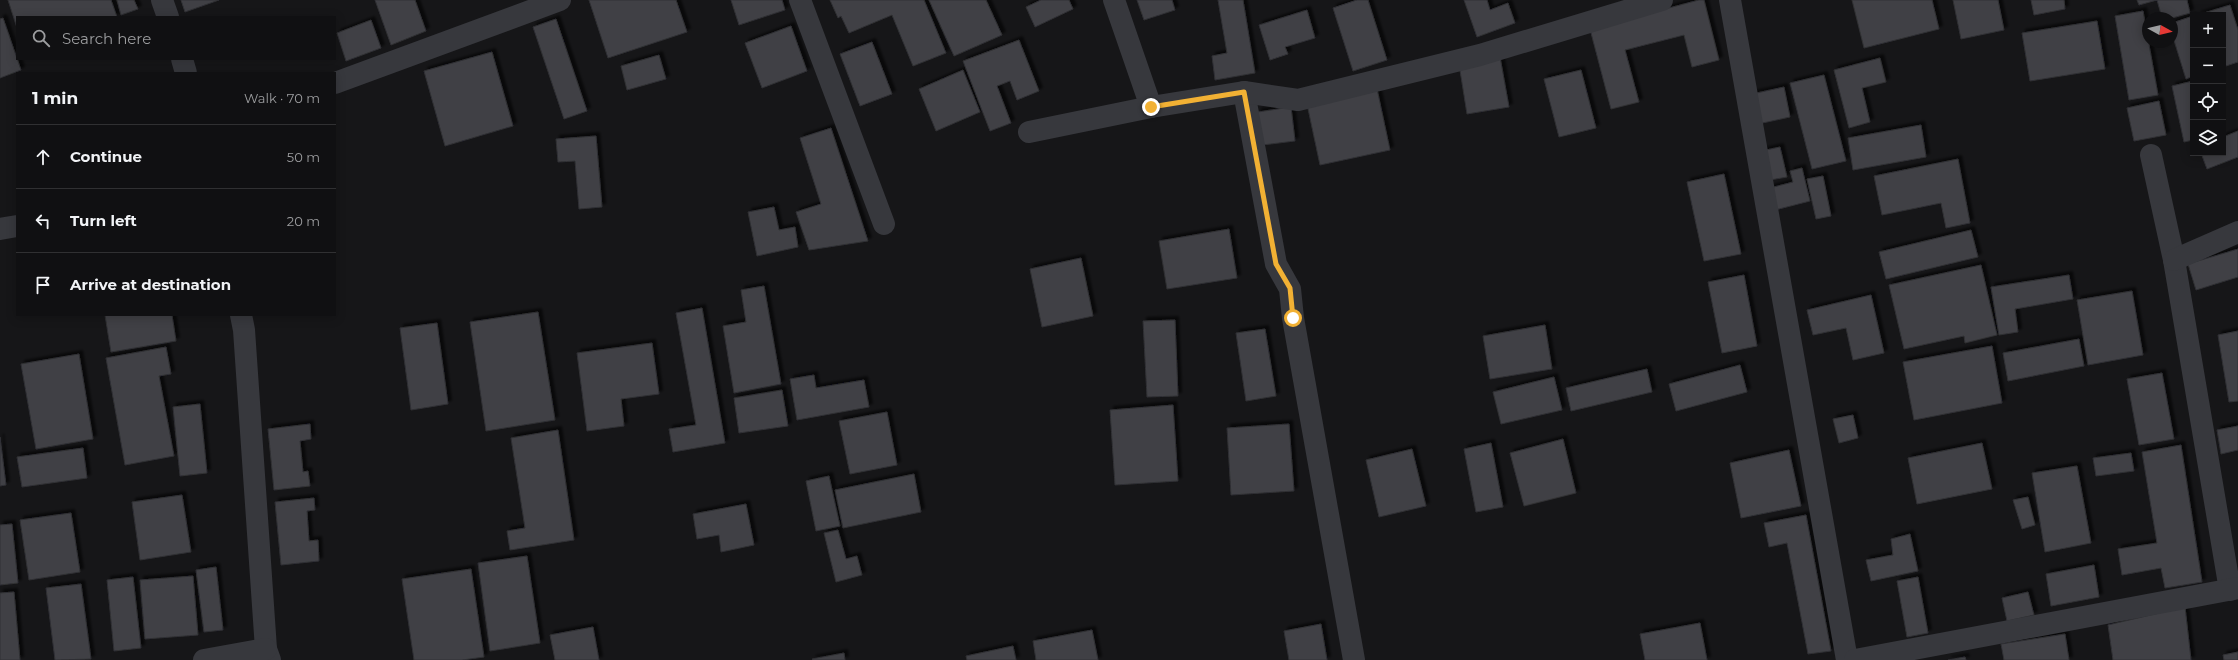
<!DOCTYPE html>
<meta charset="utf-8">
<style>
:root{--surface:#101012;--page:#1e1e20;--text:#f1f3f6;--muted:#9c9d9f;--line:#303032}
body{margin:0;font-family:Montserrat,sans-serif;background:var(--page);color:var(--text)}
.controls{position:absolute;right:12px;top:12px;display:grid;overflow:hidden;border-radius:0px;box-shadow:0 2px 10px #0003}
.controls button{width:36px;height:36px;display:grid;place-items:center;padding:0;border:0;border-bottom:1px solid var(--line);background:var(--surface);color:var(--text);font:20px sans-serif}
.compass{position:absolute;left:2142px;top:12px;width:36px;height:36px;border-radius:50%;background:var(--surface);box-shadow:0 2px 10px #0003;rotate:98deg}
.stop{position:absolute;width:12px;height:12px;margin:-9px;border:3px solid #f2b134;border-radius:50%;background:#fff}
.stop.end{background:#f2b134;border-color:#fff;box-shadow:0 1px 4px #0008}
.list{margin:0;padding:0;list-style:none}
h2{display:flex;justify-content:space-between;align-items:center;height:52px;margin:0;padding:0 16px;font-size:17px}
h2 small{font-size:13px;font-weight:400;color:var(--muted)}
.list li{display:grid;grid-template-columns:26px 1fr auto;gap:12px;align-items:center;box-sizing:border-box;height:64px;padding:0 16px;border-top:1px solid var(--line)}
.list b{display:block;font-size:15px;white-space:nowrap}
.list em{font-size:13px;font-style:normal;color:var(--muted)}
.icon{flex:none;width:22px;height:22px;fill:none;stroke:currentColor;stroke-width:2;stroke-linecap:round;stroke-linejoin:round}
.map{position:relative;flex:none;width:2238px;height:660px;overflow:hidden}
.search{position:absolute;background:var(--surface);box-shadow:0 2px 10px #0003;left:16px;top:16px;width:320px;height:44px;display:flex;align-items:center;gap:10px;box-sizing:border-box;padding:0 14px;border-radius:0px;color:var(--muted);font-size:15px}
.panel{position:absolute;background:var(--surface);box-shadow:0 2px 10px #0003;left:16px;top:72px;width:320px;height:244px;border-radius:0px}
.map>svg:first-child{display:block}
</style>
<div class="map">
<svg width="2238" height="660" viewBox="0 0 2238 660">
<defs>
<filter id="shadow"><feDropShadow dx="3.5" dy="-3.5" stdDeviation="1" flood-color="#0009"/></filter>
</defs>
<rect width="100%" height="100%" fill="#161618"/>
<g fill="#404145" stroke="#303034" filter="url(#shadow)">
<path d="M8,0H111L117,17H17V28Z"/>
<path d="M117,0H134L138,9L121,15Z"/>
<path d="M181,0H219L185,12Z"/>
<path d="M375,0H415L426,31L391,45Z"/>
<path d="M589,0H676L687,32L608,58Z"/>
<path d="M731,0H782L785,10L739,25Z"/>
<path d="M830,0H924L946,53L913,66L892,15L849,33L841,16L838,18Z"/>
<path d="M929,0H986L1002,35L954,56Z"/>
<path d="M1041,0H1069L1073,9L1035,27L1026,7Z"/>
<path d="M1137,0H1172L1175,10L1144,20Z"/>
<path d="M1218,0H1243L1255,73L1215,80L1212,56L1227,53Z"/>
<path d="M1357,0H1368L1387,60L1353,71L1333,8Z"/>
<path d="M1464,0H1487L1490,10L1508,3L1515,23L1477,37Z"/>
<path d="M1699,0H1704L1719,60L1692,67L1684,35L1625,50L1639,102L1611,109L1590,29Z"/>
<path d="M1852,0H1932L1939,29L1864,48Z"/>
<path d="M1953,0H1998L2004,30L1961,39Z"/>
<path d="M2031,0H2064L2065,9L2034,15Z"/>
<path d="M2137,0H2187L2190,13L2172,18H2162L2157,0L2139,5Z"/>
<path d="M2230,5L2238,30V62L2223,67V15H2197Z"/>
<path d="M1307,10L1315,38L1285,47L1288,54L1270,60L1259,25Z"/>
<path d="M2143,11L2158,95L2129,100L2115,16Z"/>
<path d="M2193,16V76L2186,79L2172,34V23Z"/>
<path d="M3,18L21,70L0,78V19Z"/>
<path d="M556,19L587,111L564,119L533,27Z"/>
<path d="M371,20L381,48L346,61L337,33Z"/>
<path d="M2097,21L2105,69L2030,81L2022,33Z"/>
<path d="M791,26L807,71L762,88L745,43Z"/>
<path d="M1019,40L1039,91L1017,100L1010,81L997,86L1011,123L990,131L963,61Z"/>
<path d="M872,42L892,94L860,106L840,54Z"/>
<path d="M492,52L513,126L445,146L424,71Z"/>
<path d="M659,55L666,79L627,90L621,66Z"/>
<path d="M1500,57L1509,107L1467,114L1459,64Z"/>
<path d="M1880,58L1886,82L1862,88L1870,122L1849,128L1834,70Z"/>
<path d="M963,70L980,112L936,131L919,89Z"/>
<path d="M1581,70L1596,128L1559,137L1544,79Z"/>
<path d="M1824,75L1846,161L1812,169L1790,83Z"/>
<path d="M2193,81V140L2184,142L2172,86Z"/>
<path d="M1784,87L1790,117L1758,124L1752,94Z"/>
<path d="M1377,89L1390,150L1320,165L1307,104Z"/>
<path d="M2159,101L2166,135L2134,141L2127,108Z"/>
<path d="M1291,107L1295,141L1262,145L1258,112Z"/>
<path d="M1921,125L1926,157L1853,170L1848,138Z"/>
<path d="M831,128L868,241L809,250L796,212L821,204L800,138Z"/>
<path d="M2238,131V157L2207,169L2201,153H2223V137Z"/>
<path d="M596,136L602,207L579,209L575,161L558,162L556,139Z"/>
<path d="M1780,147L1787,177L1764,181L1757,152Z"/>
<path d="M1958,159L1970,223L1946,228L1941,203L1882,215L1874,176Z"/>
<path d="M1802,168L1810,201L1775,210L1770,188L1793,182L1790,171Z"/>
<path d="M1724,174L1741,254L1704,261L1687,182Z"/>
<path d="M1823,176L1831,216L1816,219L1807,179Z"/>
<path d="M774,207L779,230L795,227L798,247L757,256L748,212Z"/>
<path d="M1229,229L1237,278L1167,289L1159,241Z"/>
<path d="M1971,230L1978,257L1886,279L1879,252Z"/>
<path d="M2238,249V277L2196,290L2188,264Z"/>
<path d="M1081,258L1093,316L1042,327L1030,269Z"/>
<path d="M1981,265L1997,335L1965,343L1964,336L1904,349L1889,285Z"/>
<path d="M1744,275L1757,346L1722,353L1708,282Z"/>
<path d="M2069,275L2073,299L2015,309L2018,332L1999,335L1991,287Z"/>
<path d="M764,286L781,384L734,393L723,326L746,322L741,290Z"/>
<path d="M2132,291L2143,355L2088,365L2077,300Z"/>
<path d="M1871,295L1884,353L1853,360L1846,328L1813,335L1807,310Z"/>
<path d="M702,308L725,443L673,452L669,429L696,425L676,313Z"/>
<path d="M538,312L555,420L486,431L470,322Z"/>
<path d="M105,315H172L176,341L111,352Z"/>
<path d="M1175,320L1178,396L1147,397L1143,321Z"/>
<path d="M437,323L448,404L411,410L400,328Z"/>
<path d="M1545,325L1552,369L1490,379L1483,336Z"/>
<path d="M1265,329L1276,396L1246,401L1236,333Z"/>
<path d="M2238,331V401L2229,402L2218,335Z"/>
<path d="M2079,339L2084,366L2008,381L2003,353Z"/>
<path d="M652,343L659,394L621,399L624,426L587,431L577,353Z"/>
<path d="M1992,346L2002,403L1914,420L1903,362Z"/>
<path d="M166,347L171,374L159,376L174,456L125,465L106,358Z"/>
<path d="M79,354L93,439L36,449L21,364Z"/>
<path d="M1740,365L1747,392L1676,411L1669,384Z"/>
<path d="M1647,369L1652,392L1571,411L1566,388Z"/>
<path d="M2162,373L2174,439L2139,445L2127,379Z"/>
<path d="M814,375L816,388L864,380L869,407L797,420L790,379Z"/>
<path d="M1554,377L1562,410L1501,424L1493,392Z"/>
<path d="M782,390L788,426L739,433L734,398Z"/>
<path d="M200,404L207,473L180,476L173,407Z"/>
<path d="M1173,405L1178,481L1115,485L1110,410Z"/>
<path d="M887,412L897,465L850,474L839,421Z"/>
<path d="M1853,415L1858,438L1839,443L1833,419Z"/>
<path d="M310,424L311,439L300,441L303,472L308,471L310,486L274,490L268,429Z"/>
<path d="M1289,424L1294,491L1231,495L1227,428Z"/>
<path d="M2238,426V450L2221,454L2217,430Z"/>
<path d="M558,430L574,540L510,550L507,531L525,528L511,438Z"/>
<path d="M0,437L6,485L0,486Z"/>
<path d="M1563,439L1576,493L1524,506L1510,453Z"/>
<path d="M1491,443L1503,507L1476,512L1464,449Z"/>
<path d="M1982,443L1992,489L1917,504L1908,458Z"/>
<path d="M2181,445L2202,582L2165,588L2161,568L2122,575L2118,549L2157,543L2142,452Z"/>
<path d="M83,448L87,478L22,487L17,457Z"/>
<path d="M1412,449L1426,506L1379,517L1366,460Z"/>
<path d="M1789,450L1801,506L1741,518L1730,463Z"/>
<path d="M2131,453L2134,471L2096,476L2093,458Z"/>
<path d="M2077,466L2091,543L2045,552L2032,473Z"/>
<path d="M914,474L921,512L843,528L835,490Z"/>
<path d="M829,476L840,526L816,531L806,481Z"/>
<path d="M182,495L191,552L140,560L132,502Z"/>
<path d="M2028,497L2035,525L2022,529L2013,500Z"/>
<path d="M314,498L315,510L307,511L309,541L318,540L319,561L281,565L275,502Z"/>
<path d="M746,504L754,545L721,552L719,535L697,539L693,514Z"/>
<path d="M71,513L80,572L29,580L20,520Z"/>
<path d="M1806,515L1831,651L1808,654L1787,543L1769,547L1764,523Z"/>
<path d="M12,524L18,583L0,585V525Z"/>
<path d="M838,530L846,559L857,556L862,575L836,582L824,533Z"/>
<path d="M1910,534L1918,571L1871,581L1866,560L1893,555L1891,539Z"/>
<path d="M527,556L540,643L490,651L478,563Z"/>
<path d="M2094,565L2099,597L2051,606L2046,574Z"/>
<path d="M216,567L223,630L204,632L196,570Z"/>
<path d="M471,569L484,657L462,660H414L402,579Z"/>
<path d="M193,576L198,635L145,639L140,580Z"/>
<path d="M133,577L141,648L114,651L107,580Z"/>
<path d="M1918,577L1928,633L1907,637L1897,581Z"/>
<path d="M81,584L91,659L55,660L46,588Z"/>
<path d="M14,592L20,660H0V593Z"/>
<path d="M2028,592L2034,615L2007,621L2002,598Z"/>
<path d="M2185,607L2191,660H2113L2108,625Z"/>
<path d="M1700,623L1707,660H1645L1640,634Z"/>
<path d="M1321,624L1327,660H1289L1284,631Z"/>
<path d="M593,627L599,660H555L550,635Z"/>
<path d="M1092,630L1098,660H1036L1033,641Z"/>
<path d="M2065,634L2069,660H2004L2001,644Z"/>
<path d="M1013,646L1016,660H967L966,656Z"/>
<path d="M2238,652V660H2224L2223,655Z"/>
<path d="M844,653L845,660H813L812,659Z"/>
<path d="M1965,657L1966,660H1948Z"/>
</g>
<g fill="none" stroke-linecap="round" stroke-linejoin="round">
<g stroke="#37383d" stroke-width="22">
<path d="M162,0L168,17"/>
<path d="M800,0L884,224"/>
<path d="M1114,0L1151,107"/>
<path d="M1730,0L1847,660"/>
<path d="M182,59L186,73"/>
<path d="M335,83L560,0"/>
<path d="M1244,92L1276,264L1290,289L1293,318L1354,660"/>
<path d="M1029,132L1151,107L1244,92L1298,100L1480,55L1662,0"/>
<path d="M2151,155L2174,260L2230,590"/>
<path d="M0,229L17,226"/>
<path d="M2174,260L2238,232"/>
<path d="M241,315L244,330L266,649L270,660"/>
<path d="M204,660L266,649"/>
<path d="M1855,660L2238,588"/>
</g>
</g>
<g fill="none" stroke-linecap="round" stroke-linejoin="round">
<path stroke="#f2b134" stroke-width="5" d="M1151,107L1244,92L1276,264L1290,288L1293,318"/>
</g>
</svg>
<div class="controls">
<button>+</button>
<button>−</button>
<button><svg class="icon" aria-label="locate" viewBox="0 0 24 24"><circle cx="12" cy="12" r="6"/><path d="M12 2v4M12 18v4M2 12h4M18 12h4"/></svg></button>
<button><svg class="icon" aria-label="layers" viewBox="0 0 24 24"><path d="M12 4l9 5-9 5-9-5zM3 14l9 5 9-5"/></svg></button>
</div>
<svg class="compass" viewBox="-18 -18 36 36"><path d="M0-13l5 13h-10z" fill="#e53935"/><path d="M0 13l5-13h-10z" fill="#9c9d9f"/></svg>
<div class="stop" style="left:1293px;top:318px"></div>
<div class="stop end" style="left:1151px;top:107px"></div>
<div class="search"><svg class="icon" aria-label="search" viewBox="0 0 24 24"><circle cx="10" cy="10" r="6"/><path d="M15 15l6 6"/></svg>Search here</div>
<section class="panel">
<h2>1 min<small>Walk · 70 m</small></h2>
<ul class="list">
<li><svg class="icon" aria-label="ahead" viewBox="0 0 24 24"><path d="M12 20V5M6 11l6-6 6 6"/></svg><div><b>Continue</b></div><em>50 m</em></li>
<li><svg class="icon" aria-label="left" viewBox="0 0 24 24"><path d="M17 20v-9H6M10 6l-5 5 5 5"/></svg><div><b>Turn left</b></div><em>20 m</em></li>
<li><svg class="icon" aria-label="arrive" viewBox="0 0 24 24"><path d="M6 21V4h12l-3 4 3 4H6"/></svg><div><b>Arrive at destination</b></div></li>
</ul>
</section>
</div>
